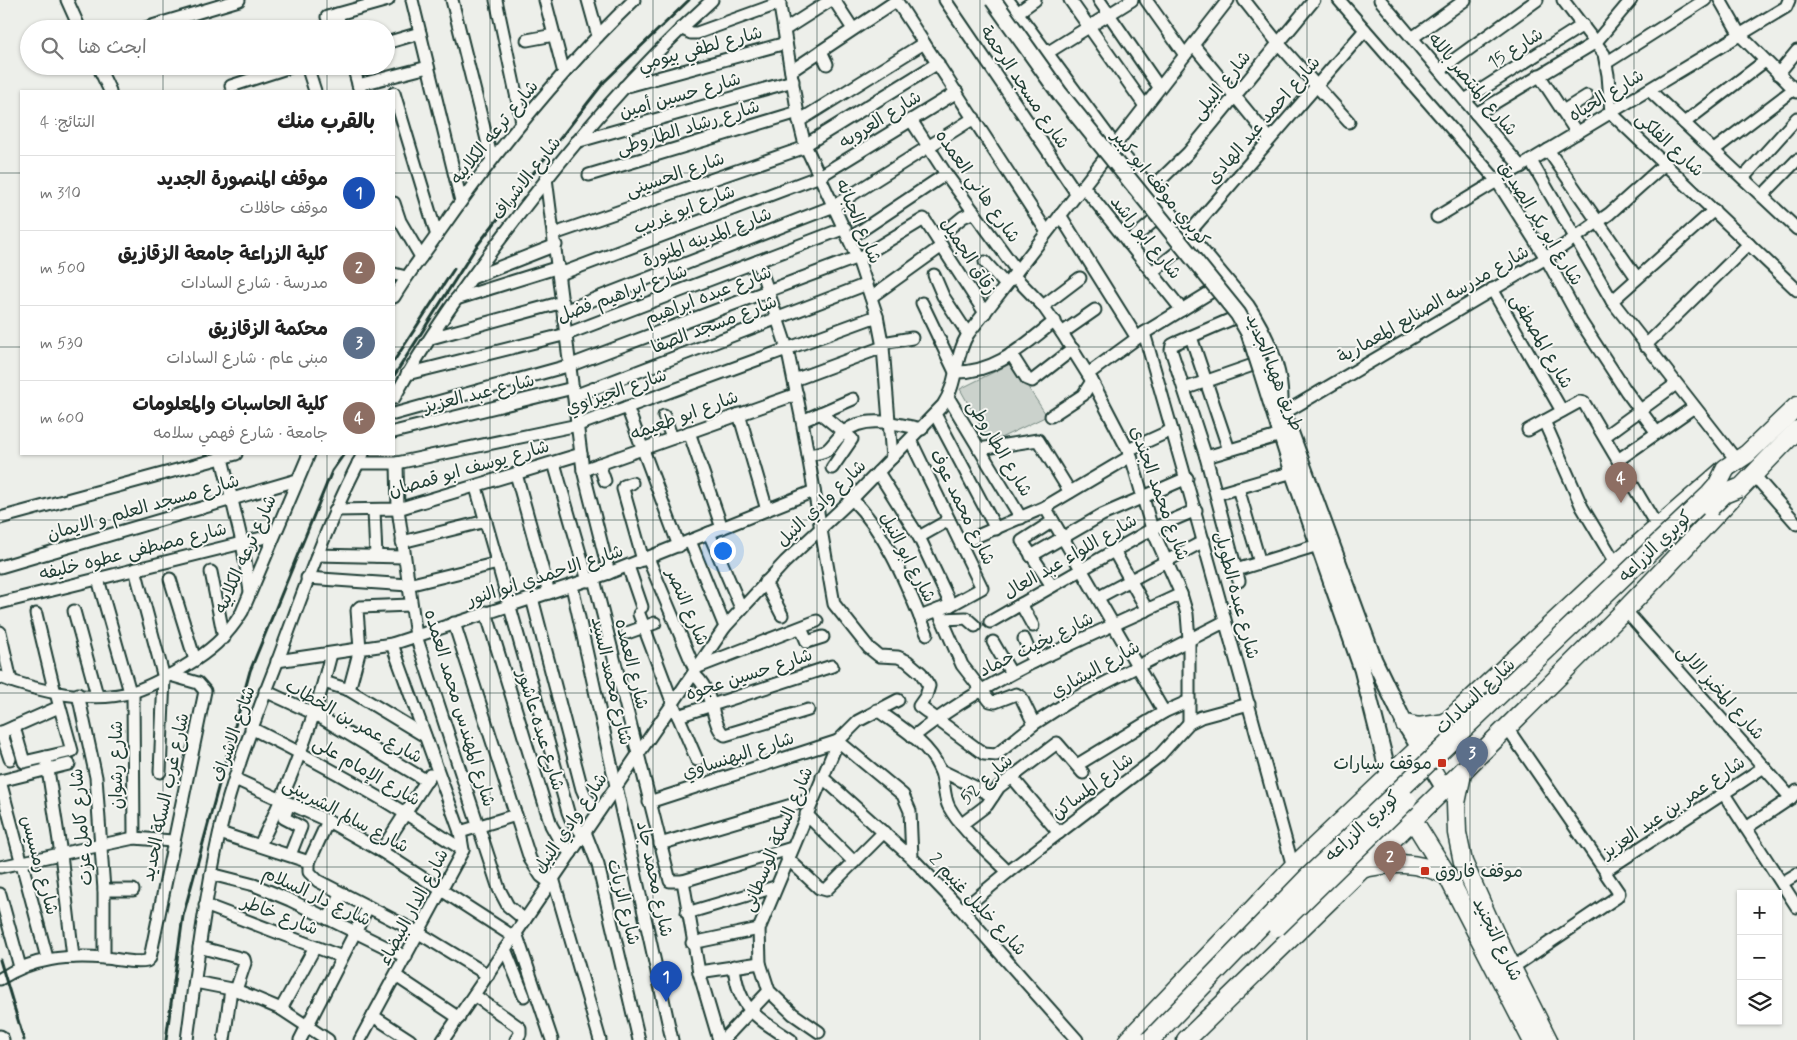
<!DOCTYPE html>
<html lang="ar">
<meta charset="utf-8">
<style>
:root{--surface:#fff;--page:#f2f2f2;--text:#222;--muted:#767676;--line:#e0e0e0;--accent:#1a73e8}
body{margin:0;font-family:Mynerve,"Playpen Sans Arabic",sans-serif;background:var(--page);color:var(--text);direction:rtl}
.controls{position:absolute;right:15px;bottom:15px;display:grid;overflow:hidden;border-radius:0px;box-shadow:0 1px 4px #0004}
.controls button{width:45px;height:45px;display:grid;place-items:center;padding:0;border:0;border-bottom:1px solid var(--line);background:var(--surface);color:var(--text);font:25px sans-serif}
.you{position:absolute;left:722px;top:550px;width:18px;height:18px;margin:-12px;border:4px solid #fff;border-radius:50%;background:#1a73e8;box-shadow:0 0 0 8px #1a73e833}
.badge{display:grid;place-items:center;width:32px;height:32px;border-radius:50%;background:var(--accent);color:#fff;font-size:16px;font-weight:700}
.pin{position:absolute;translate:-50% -41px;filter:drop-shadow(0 1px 2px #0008)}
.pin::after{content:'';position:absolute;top:26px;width:18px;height:15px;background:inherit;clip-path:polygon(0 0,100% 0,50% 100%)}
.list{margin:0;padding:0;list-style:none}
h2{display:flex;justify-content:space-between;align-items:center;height:65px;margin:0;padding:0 20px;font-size:21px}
h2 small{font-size:16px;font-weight:400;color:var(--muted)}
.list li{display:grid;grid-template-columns:32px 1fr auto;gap:15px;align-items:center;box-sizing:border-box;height:75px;padding:0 20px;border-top:1px solid var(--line)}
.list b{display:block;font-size:19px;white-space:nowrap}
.list p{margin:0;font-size:16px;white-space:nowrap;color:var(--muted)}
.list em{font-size:16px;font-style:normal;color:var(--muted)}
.icon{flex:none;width:28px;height:28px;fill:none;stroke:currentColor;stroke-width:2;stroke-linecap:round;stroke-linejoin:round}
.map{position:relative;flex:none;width:1797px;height:1040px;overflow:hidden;direction:ltr}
.search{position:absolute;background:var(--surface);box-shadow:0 1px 4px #0004;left:20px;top:20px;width:375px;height:55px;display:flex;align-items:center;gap:12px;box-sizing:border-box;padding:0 18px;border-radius:28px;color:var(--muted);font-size:19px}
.panel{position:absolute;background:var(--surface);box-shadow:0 1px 4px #0004;left:20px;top:90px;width:375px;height:365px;border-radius:0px;direction:rtl}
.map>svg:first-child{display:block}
</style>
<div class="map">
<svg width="1797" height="1040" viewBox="0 0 1797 1040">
<rect width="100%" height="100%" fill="#edefea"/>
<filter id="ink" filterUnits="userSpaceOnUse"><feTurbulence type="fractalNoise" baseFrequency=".02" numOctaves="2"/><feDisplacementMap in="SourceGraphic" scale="10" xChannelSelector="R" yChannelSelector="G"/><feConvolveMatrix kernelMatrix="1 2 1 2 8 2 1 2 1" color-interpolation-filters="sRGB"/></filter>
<g filter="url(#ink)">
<path fill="#cbd2cc" stroke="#758880" d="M1012,363L1047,416L990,443L960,389Z"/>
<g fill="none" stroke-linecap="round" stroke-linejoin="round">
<defs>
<g id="minor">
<path d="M67,0L80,29"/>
<path d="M412,0L461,201"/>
<path d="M452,0L492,160"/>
<path d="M496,0L522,122"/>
<path d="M545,0L564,73"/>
<path d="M588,0L598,36"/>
<path d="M779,0L799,121L805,145L858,259L877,316L883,347L892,458"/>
<path d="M834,0L853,29"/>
<path d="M896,0L1047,232"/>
<path d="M945,0L1077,194"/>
<path d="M1008,0L1115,145L1248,305C1268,335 1284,372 1282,409"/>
<path d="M1070,0L1145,106"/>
<path d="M1099,0L1159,87"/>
<path d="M1146,0L1185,55"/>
<path d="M1244,0L1278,43L1349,122"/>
<path d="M1339,0L1497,181L1546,258L1581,322L1626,391L1657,433"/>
<path d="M1380,0L1521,167"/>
<path d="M1563,0L1604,54L1608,75L1611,113L1797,290"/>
<path d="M1720,0L1740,35L1797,92"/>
<path d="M1017,13L1035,0"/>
<path d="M337,14L341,29"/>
<path d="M327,17L388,0"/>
<path d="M681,28L691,33H697L780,3"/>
<path d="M142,29L239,0"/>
<path d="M784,30L831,0"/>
<path d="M1412,38L1465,0"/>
<path d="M527,40L554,35"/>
<path d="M386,43L420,33"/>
<path d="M1193,45L1270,139"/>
<path d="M821,51L827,64"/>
<path d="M1047,53L1132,0"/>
<path d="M1606,63L1705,0"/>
<path d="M98,66L110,91"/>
<path d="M307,66L315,91"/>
<path d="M353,66L360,91"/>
<path d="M1440,70L1537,0"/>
<path d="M791,71L896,1"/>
<path d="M1778,74L1797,51"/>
<path d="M1539,75L1577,133"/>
<path d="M358,85L428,67"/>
<path d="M231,86L293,66"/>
<path d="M624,87L786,43"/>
<path d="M1649,90L1797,229"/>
<path d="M394,93L437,236"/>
<path d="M1465,100L1583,25"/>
<path d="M1563,111L1587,96"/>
<path d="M1476,114L1596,42L1631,0"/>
<path d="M911,120L946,174L1017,271"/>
<path d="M799,121L924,43"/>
<path d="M1684,123L1765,61"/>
<path d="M576,142L793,81"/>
<path d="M805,145L938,63"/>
<path d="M1548,150L1637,278"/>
<path d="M1714,150L1794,89"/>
<path d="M1531,161L1612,301L1737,461"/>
<path d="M589,175L798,112"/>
<path d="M546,178L583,470L609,573"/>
<path d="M1743,178L1797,118"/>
<path d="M1083,186L1182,310"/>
<path d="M1151,189L1188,153L1314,0"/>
<path d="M1762,196L1797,160"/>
<path d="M394,203L400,221L421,257"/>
<path d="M1060,215L1137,338"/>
<path d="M1437,217L1786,7L1789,0"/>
<path d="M554,234L806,147"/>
<path d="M1188,234L1365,30"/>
<path d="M850,238L946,174"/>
<path d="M937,238L963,217L974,212"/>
<path d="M1128,243L1156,219"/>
<path d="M858,259L924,219L985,313"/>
<path d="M758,261L787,348L802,421L834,604L869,648L879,656L898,657L907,661L921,673L929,686L926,696L919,706L984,754L996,755L1034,724L1068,702L1224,622"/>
<path d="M985,262L1006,285"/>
<path d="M1152,272L1181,249"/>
<path d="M394,274L406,277"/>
<path d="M560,274L820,176L957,92"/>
<path d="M934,275L943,296L968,334"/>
<path d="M1014,276L1043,306L1062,333L1092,381L1131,456L1152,529L1181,594L1187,614L1189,639V723"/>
<path d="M472,278L556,245"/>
<path d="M1492,289L1562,411"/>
<path d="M394,297C407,275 423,255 437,235C496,151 560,71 634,0"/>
<path d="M871,297L942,246"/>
<path d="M456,299L559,267"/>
<path d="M1612,301L1714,210"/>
<path d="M922,303L955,372C996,373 1024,345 1055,321"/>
<path d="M1043,306L1080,278"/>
<path d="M564,311L834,206L974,118"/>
<path d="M1234,318L1176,343L1172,345L1171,350L1206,457L1239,581"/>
<path d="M1062,333L1095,310"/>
<path d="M1144,333C1196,511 1244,689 1293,867"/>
<path d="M1191,337L1229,450"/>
<path d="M431,338L563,302"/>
<path d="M883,343L912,338"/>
<path d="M1645,346L1749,244"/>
<path d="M1011,354L1027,379L1032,381L1073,349"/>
<path d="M407,374L567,334L845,228"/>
<path d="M1088,374L1144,333L1214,290"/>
<path d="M794,380L883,347"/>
<path d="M1184,389L1253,365"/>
<path d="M574,396L867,284"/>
<path d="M948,397L1021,518"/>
<path d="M394,398C427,338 467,283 508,229C570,147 635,69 712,0"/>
<path d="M627,407L679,546"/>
<path d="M820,413L852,439L832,468"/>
<path d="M1284,413L1546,258L1609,214L1666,163"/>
<path d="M394,414L571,365L858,257"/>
<path d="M739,414L767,510"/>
<path d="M935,414L996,529"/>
<path d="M664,416L672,438"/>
<path d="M1051,416L1083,395L1092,381"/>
<path d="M802,421L853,399"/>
<path d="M1544,421L1582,507L1616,564"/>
<path d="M1528,430L1579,402L1584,403L1658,528"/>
<path d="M394,432L573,388"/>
<path d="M689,432L722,528"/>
<path d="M1605,436L1676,384"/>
<path d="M911,441L982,588L951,605L920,617"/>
<path d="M979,449L1038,440L1070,492"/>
<path d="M1128,450L1172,430"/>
<path d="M221,454L242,542L250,591"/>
<path d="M808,455C834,451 826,449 843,433C865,414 896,424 922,429"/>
<path d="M1206,457L1281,435"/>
<path d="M1618,460L1694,407"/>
<path d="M358,463H397L578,425L877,316"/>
<path d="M397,463L398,509L416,636L499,889L508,906L525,920"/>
<path d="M554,463L588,581"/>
<path d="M599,464L605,481"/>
<path d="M583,470L797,394"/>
<path d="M878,472L919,537L951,605"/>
<path d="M516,474L549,593"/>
<path d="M1753,474L1797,524"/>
<path d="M632,483L624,486L623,489L643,560"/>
<path d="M476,487L568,812L572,822L583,834"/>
<path d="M1238,488L1260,563"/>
<path d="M1217,494L1293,472"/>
<path d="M852,499C889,537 907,586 927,634"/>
<path d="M1045,507L1164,712"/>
<path d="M335,510L398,509L581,454"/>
<path d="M374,510L376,556"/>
<path d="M0,518L236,454"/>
<path d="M709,533L741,608"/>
<path d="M919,537L949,520"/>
<path d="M690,541L725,627"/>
<path d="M402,542L486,521"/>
<path d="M961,543L1045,507L1131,456"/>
<path d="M1114,551L1147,610"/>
<path d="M317,555L404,557"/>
<path d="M1031,556L1102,515L1187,478"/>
<path d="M648,558L695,670"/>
<path d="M628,566L642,607"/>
<path d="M0,567L297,480"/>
<path d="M135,569L164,678L160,772"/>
<path d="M1236,570L1318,545"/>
<path d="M211,572L224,638"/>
<path d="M307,578L408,585L498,563"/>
<path d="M98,579L130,692"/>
<path d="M170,579L195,660"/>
<path d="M594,579L670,881H683L792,848"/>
<path d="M765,582L782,615"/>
<path d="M572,586L672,1040"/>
<path d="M1052,586L1022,541L1053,521"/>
<path d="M1099,597L1204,541"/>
<path d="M532,598L582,789L586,798L599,811"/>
<path d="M0,603L274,535"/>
<path d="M1021,604L1033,626"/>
<path d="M938,610L962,665L990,701L995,702L1016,694L1021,697L1034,724"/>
<path d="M1625,610L1791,798"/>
<path d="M74,611L97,695"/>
<path d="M486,612L551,825L561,843L571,853"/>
<path d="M36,614L55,693"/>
<path d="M639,614L673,704L697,760"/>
<path d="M942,619L966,618L975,626"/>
<path d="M990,622L1152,529L1196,510"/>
<path d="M454,623L530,859L541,876L550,883"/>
<path d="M801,628L807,642L823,637"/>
<path d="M0,632L11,681"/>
<path d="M627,633L655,623"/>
<path d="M1024,639L1034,662"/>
<path d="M993,642L1011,673"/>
<path d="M277,661L392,644L609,573L814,491"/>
<path d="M698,667L817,621"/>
<path d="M693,674C715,689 711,728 725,735L808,710"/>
<path d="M0,677C37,691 92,704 132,692C150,687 168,676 184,667C209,652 227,637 242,612L309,454"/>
<path d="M324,682L349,690L425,736"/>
<path d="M349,690L360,649L357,610L360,607L410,605"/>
<path d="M265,691L315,714L427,781"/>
<path d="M133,692L134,838"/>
<path d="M78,694L96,777L104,890V958"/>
<path d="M877,710C899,726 929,743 940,770C945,781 943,796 949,807C963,832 988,851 1008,872"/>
<path d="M678,716L832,666"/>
<path d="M14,727L24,762L72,751L56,693"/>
<path d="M251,728C324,764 395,805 463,850"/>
<path d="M1507,728L1606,872"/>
<path d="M1,732L10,759"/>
<path d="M0,733L59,707"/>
<path d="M913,737C993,673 1090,637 1181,594"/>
<path d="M46,757L61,854L73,957"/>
<path d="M1077,765L1164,712L1189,701"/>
<path d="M940,770L993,796"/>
<path d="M822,777L912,858"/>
<path d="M1012,777L1059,833"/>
<path d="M235,779L328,821L381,851L514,937"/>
<path d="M0,781L47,958"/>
<path d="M0,781L69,764"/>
<path d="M1724,794L1797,907"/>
<path d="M649,802L838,741L903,795L910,811L912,858L962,910L1077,1040"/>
<path d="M289,803L284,818L301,827L290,855"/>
<path d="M806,814L854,862"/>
<path d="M962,824L987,805L999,787L1057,743L1083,773"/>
<path d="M1746,828L1791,798L1797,791"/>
<path d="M460,832L516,815"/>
<path d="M585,832L598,865L639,1040"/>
<path d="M220,833L309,862V872L318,881L419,933L488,975"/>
<path d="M660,844L812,799"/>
<path d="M260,845C290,783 315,720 331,654"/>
<path d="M381,851L430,775"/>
<path d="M787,858L819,888L826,890L884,832"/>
<path d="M309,862L328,821"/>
<path d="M0,867L134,838L172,841"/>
<path d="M211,874L254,885L290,900L406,957"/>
<path d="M553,878L600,1040"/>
<path d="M683,881L699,972L719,1040"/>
<path d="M1782,883L1797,874"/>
<path d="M104,890H133"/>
<path d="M0,894L20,967"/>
<path d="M205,905L342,957"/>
<path d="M962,910L1008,872L1159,756L1189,723L1201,717L1249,704"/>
<path d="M687,913L775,887"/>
<path d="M328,919L342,894"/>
<path d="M516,933L552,1040"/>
<path d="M692,943L759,929"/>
<path d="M199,947L244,959L245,963L236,990"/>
<path d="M505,949L524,996"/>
<path d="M734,966C738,1010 758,1018 791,1040"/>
<path d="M1512,968L1617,897L1619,893L1606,874L1608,869L1764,767"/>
<path d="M699,972L760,963"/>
<path d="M396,976L459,1018"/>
<path d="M0,979C32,958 67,955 105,958C119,959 133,964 147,961L150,958L205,691L198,683L170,675"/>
<path d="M195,982L236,990L281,1009L328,1040"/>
<path d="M474,995L520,1028V1034L516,1040"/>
<path d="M281,1009L315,947"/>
<path d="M373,1016L410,1040"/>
<path d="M819,1032L793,1014L769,991L760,963L759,929L838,741L858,721L898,700"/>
<path d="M187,1040C196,971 204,903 219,835C233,774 256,717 278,660C304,590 328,520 363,454"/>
<path d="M224,1040L231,989"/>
<path d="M300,1040L368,907"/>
<path d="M360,1040L463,850L460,832L392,644"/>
<path d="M443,1040L725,627L785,562L852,499L943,405C958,383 954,357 968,334L1228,0"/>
<path d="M723,1040L769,991"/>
</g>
<g id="major">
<path d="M1261,370L1293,472L1362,669L1389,776L1413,820"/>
<path d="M1287,423L1374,660L1405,724L1445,790"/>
<path d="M0,1038L1,1040"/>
</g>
<g id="highway">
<path d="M1405,724L1419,727L1446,723"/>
<path d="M1462,774L1456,803L1457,833L1463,862L1495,934L1548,1040"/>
<path d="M1413,820L1447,875L1532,1040"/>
<path d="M1360,869C1392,861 1417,862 1447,875"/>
<path d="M1128,1040L1293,867L1389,776L1616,564L1726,468L1747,454L1797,406"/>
<path d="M1186,1040C1332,897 1480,757 1623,612C1682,552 1738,489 1797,430"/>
</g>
</defs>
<use href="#minor" stroke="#1f3d34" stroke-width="15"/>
<use href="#major" stroke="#1f3d34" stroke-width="19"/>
<use href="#highway" stroke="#1f3d34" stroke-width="21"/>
<use href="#minor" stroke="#f6f6f2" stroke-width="11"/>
<use href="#major" stroke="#f6f6f2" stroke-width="15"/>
<use href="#highway" stroke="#f6f6f2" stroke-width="18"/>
<g stroke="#1f3d34" stroke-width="3">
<path d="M394,361L454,269"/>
<path d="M394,376L476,247L604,82L689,0"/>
<path d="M0,960L24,1040"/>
<path d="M166,1040L183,916L250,671L332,471L344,454"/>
</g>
<defs>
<path id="major-bridge" d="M993,0L1060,94L1238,314L1249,333L1261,370"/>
<g id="highway-bridge">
<path d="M1710,508L1724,494L1739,488"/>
<path d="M1277,927L1407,800"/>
<path d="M1150,1040L1307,878L1710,494L1717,486L1726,468"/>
</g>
</defs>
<use href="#major-bridge" stroke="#1f3d34" stroke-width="19" stroke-linecap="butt"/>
<use href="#highway-bridge" stroke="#1f3d34" stroke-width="21" stroke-linecap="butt"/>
<use href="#major-bridge" stroke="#f6f6f2" stroke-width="15"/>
<use href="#highway-bridge" stroke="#f6f6f2" stroke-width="18"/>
</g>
</g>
<path fill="none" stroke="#1f3d34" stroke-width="1" stroke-opacity="0.55" d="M163,0V29M327,0V29M490,0V1040M653,0V1040M817,0V1040M980,0V1040M1144,0V1040M1307,0V1040M1470,0V1040M1634,0V1040M163,66V91M327,66V91M0,173H21M394,173H1797M0,347H21M394,347H1797M163,454V1040M327,454V1040M0,520H1797M0,693H1797M0,867H1797"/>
<g fill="#c8321e" stroke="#f6f6f2" stroke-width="2">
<rect x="1437" y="758" width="10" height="10" rx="2.5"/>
<rect x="1420" y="866" width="10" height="10" rx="2.5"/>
</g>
<g text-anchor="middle" stroke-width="4" stroke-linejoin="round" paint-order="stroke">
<g font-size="18" fill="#1f3d34" stroke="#f6f6f2">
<text transform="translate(700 48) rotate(-15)" y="6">شارع لطفي بيومي</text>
<text transform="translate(1515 48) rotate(-32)" y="6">شارع 15</text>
<text transform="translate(1473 84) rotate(50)" y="6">شارع المنتصر بالله</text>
<text transform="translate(1221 85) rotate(-51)" y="6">شارع البيلى</text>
<text transform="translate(1025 87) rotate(56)" y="6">شارع مسجد الرحمة</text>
<text transform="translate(680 95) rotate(-16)" y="6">شارع حسين أمين</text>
<text transform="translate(1606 95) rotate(-31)" y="6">شارع الحياه</text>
<text transform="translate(880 119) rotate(-32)" y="6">شارع العروبه</text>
<text transform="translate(1263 120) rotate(-49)" y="6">شارع احمد عبد الهادى</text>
<text transform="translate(688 127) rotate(-17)" y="6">شارع رشاد الطاروطى</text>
<text transform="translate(494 132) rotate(-51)" y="6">شارع ترعه الكلابيه</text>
<text transform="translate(1670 144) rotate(43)" y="6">شارع الفلكى</text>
<text transform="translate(675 174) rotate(-19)" y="6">شارع الحسينى</text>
<text transform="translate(526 178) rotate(-52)" y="6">شارع الاشراف</text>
<text transform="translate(978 186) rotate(55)" y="6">شارع هاني العمده</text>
<text transform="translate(1161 188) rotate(51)" y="6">كوبري موقف ابو كبير</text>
<text transform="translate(684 209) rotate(-21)" y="6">شارع ابو غريب</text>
<text transform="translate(859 221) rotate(67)" y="6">شارع الجبانه</text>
<text transform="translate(1541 223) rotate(58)" y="6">شارع ابو بكر الصديق</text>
<text transform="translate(707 237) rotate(-21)" y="6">شارع المدينه المنورة</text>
<text transform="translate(1146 237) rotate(51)" y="6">شارع ابو راشد</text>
<text transform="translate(969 256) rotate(57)" y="6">زقاق الجميل</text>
<text transform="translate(622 293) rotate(-20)" y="6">شارع ابراهيم فضل</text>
<text transform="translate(708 295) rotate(-21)" y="6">شارع عبده ابراهيم</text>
<text transform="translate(1433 304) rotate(-30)" y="6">شارع مدرسه الصنايع المعمارية</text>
<text transform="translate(714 324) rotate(-21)" y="6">شارع مسجد الصفا</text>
<text transform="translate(1542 341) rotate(60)" y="6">شارع المصطفى</text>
<text transform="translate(1275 372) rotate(68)" y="6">طريق ههيا الجديد</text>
<text transform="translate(616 391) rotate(-19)" y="6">شارع الجيزاوي</text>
<text transform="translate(479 393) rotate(-14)" y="6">شارع عبد العزيز</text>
<text transform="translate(684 415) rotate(-20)" y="6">شارع ابو طعيمه</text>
<text transform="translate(1000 448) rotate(59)" y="6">شارع الطاروطى</text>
<text transform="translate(469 468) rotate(-16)" y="6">شارع يوسف ابو قمصان</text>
<text transform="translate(1160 493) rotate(70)" y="6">شارع محمد الجندى</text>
<text transform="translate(821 503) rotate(-44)" y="6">شارع وادي النيل</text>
<text transform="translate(143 507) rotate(-16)" y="6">شارع مسجد العلم و الايمان</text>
<text transform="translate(963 507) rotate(64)" y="6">شارع محمد عوف</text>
<text transform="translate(1655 546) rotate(-44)" y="6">كوبري الزراعه</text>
<text transform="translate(133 551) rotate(-14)" y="6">شارع مصطفى عطوه خليفه</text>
<text transform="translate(245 554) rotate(-66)" y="6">شارع ترعه الكلابيه</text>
<text transform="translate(1070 556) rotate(-30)" y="6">شارع اللواء عبد العال</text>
<text transform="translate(908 557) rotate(62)" y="6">شارع ابو النيل</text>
<text transform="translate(545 575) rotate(-18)" y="6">شارع الاحمدي ابو النور</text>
<text transform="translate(1237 595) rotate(75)" y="6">شارع عبده الطويل</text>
<text transform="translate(688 607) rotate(67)" y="6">شارع النصر</text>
<text transform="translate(1036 644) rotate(-26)" y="6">شارع بخيت حماد</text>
<text transform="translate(632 664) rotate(76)" y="6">شارع العمده</text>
<text transform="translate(1095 669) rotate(-29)" y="6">شارع البشاري</text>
<text transform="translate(749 674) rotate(-18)" y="6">شارع حسين عجوه</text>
<text transform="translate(612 681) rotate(77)" y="6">شارع محمد السيد</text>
<text transform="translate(1721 692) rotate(48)" y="6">شارع المخبز الالى</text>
<text transform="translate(1475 696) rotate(-43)" y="6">شارع السادات</text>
<text transform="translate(460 708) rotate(73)" y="6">شارع المهندس محمد العمده</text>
<text transform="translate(354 721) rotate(29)" y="6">شارع عمر بن الخطاب</text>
<text transform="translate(541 730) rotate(73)" y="6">شارع عبده عاشور</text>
<text transform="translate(233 734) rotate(-71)" y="6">شارع الاشراف</text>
<text transform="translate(738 755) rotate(-18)" y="6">شارع البهنساوي</text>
<text transform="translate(116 765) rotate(-90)" y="6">شارع رشوان</text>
<text transform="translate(367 771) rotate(30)" y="6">شارع الإمام على</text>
<text transform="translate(986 779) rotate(-42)" y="6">شارع 52</text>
<text transform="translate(1092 786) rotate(-37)" y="6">شارع المساكن</text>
<text transform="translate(165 797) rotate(-78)" y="6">شارع غرب السكة الحديد</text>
<text transform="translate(1673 807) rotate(-34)" y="6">شارع عمر بن عبد العزيز</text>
<text transform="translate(346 815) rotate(28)" y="6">شارع سالم الشربينى</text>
<text transform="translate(570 823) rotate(-56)" y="6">شارع وادي النيل</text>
<text transform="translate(1362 826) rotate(-43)" y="6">كوبري الزراعه</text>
<text transform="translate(81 827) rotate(-95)" y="6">شارع كامل عزت</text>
<text transform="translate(777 839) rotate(-67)" y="6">شارع السكة الوسطانى</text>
<text transform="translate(40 865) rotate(75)" y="6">شارع رمسيس</text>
<text transform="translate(655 879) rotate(78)" y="6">شارع محمد جاد</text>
<text transform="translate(317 896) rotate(25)" y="6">شارع دار السلام</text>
<text transform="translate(624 902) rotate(76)" y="6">شارع الزيات</text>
<text transform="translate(978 904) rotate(47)" y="6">شارع خليل غنيم 2</text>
<text transform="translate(413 907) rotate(-62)" y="6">شارع الدار البيضاء</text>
<text transform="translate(280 915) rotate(21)" y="6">شارع خاطر</text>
<text transform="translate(1498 939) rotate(64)" y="6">شارع التجنيد</text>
</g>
<g font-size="18" fill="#1f3d34" stroke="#f6f6f2" text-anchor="end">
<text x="1432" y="769">موقف سيارات</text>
<text x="1435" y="877" text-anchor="start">موقف فاروق</text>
</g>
</g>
</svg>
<div class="controls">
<button>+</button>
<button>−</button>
<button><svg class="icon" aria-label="layers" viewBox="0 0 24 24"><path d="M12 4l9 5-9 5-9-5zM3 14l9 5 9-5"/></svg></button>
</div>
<div class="you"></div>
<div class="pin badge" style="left:666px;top:1002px;background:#1a4fb4">1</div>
<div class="pin badge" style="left:1390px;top:882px;background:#8d6e63">2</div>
<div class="pin badge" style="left:1472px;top:778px;background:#5c6f8a">3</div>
<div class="pin badge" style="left:1621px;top:503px;background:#8d6e63">4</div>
<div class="search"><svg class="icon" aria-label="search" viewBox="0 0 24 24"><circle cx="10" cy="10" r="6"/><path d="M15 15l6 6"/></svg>ابحث هنا</div>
<section class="panel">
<h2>بالقرب منك<small>النتائج: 4</small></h2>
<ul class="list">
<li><span class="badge" style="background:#1a4fb4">1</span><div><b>موقف المنصورة الجديد</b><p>موقف حافلات</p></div><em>310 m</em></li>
<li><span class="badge" style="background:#8d6e63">2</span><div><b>كلية الزراعة جامعة الزقازيق</b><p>مدرسة · شارع السادات</p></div><em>500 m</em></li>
<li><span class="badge" style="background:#5c6f8a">3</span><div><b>محكمة الزقازيق</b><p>مبنى عام · شارع السادات</p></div><em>530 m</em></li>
<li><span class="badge" style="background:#8d6e63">4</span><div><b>كلية الحاسبات والمعلومات</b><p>جامعة · شارع فهمي سلامه</p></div><em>600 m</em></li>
</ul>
</section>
</div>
